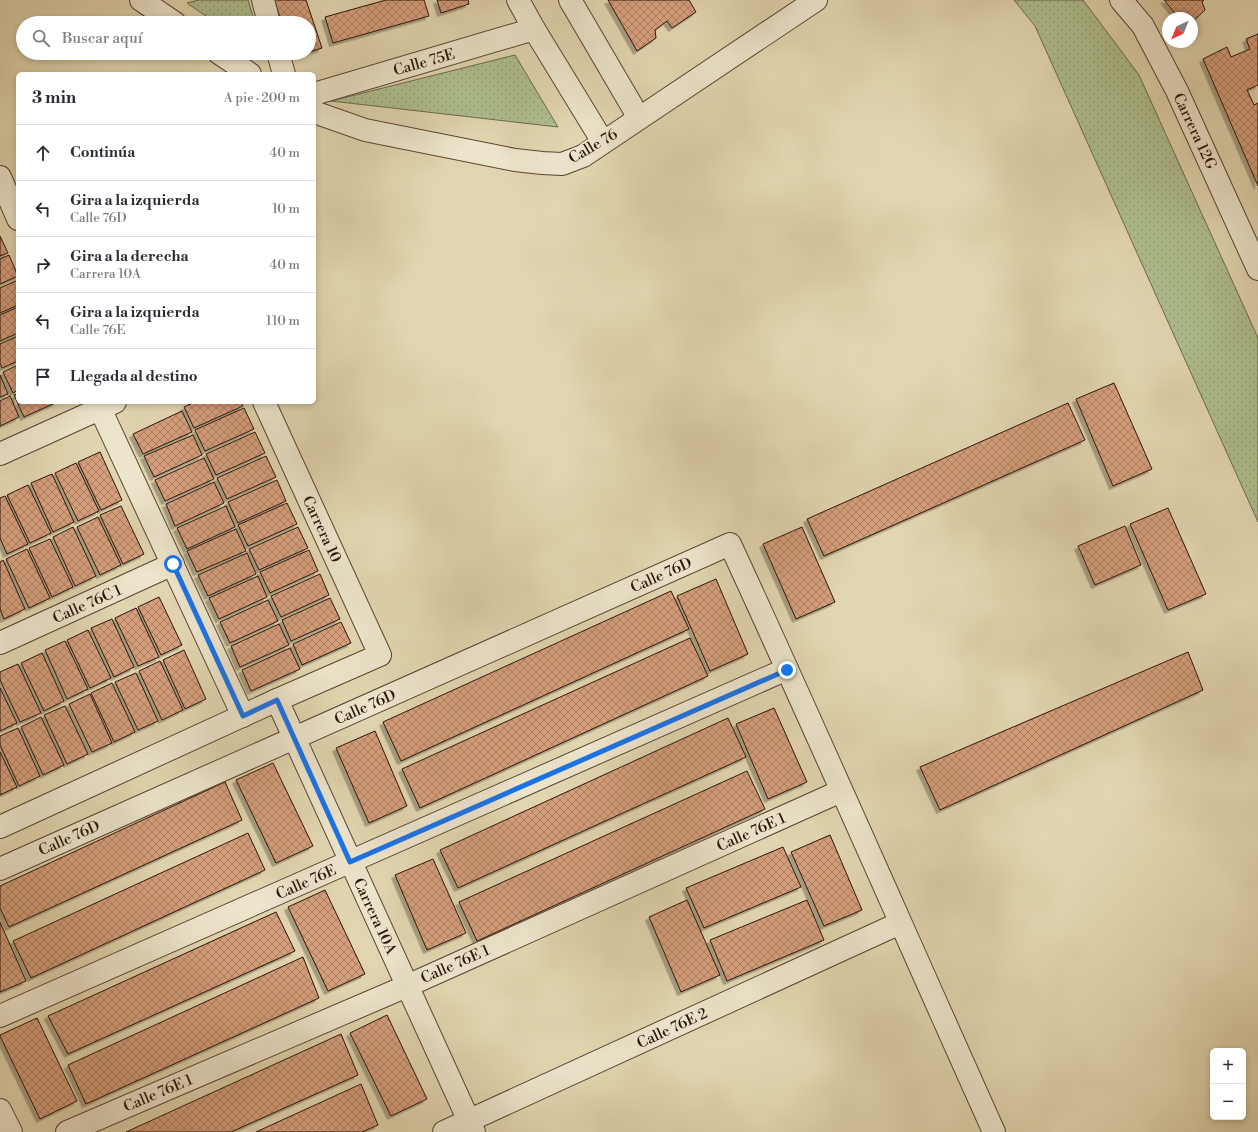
<!DOCTYPE html>
<html lang="es">
<meta charset="utf-8">
<style>
:root{--surface:#fff;--page:#f2f2f3;--text:#2b2b33;--muted:#7c7c81;--line:#e1e1e2}
body{margin:0;font-family:"Libre Bodoni",serif;background:var(--page);color:var(--text)}
.controls{position:absolute;right:12px;bottom:12px;display:grid;overflow:hidden;border-radius:6px;box-shadow:0 2px 6px #0003}
.controls button{width:36px;height:36px;display:grid;place-items:center;padding:0;border:0;border-bottom:1px solid var(--line);background:var(--surface);color:var(--text);font:20px sans-serif}
.compass{position:absolute;left:1162px;top:12px;width:36px;height:36px;border-radius:50%;background:var(--surface);box-shadow:0 2px 6px #0003;rotate:223deg}
.stop{position:absolute;width:12px;height:12px;margin:-9px;border:3px solid #1a73e8;border-radius:50%;background:#fff}
.stop.end{background:#1a73e8;border-color:#fff;box-shadow:0 1px 4px #0008}
.list{margin:0;padding:0;list-style:none}
h2{display:flex;justify-content:space-between;align-items:center;height:52px;margin:0;padding:0 16px;font-size:17px}
h2 small{font-size:13px;font-weight:400;color:var(--muted)}
.list li{display:grid;grid-template-columns:26px 1fr auto;gap:12px;align-items:center;box-sizing:border-box;height:56px;padding:0 16px;border-top:1px solid var(--line)}
.list b{display:block;font-size:15px;white-space:nowrap}
.list p{margin:0;font-size:13px;white-space:nowrap;color:var(--muted)}
.list em{font-size:13px;font-style:normal;color:var(--muted)}
.icon{flex:none;width:22px;height:22px;fill:none;stroke:currentColor;stroke-width:2;stroke-linecap:round;stroke-linejoin:round}
.map{position:relative;flex:none;width:1258px;height:1132px;overflow:hidden}
.search{position:absolute;background:var(--surface);box-shadow:0 2px 6px #0003;left:16px;top:16px;width:300px;height:44px;display:flex;align-items:center;gap:10px;box-sizing:border-box;padding:0 14px;border-radius:22px;color:var(--muted);font-size:15px}
.panel{position:absolute;background:var(--surface);box-shadow:0 2px 6px #0003;left:16px;top:72px;width:300px;height:332px;border-radius:6px}
.map>svg:first-child{display:block}
</style>
<div class="map">
<svg width="1258" height="1132" viewBox="0 0 1258 1132">
<defs>
<pattern id="grass-dots" width="8" height="8" patternUnits="userSpaceOnUse"><rect width="8" height="8" fill="#aebe8e"/><path d="M2 2h.1M6 6h.1" fill="none" stroke="#96a279" stroke-width="1.8" stroke-linecap="round"/></pattern>
<pattern id="building-cross-hatch" width="8" height="8" patternUnits="userSpaceOnUse"><rect width="8" height="8" fill="#d59e7c"/><path d="M0 0l8 8M0 8l8-8" fill="none" stroke="#ad8064"/></pattern>
<filter id="shadow"><feDropShadow dx="-3.5" dy="3.5" stdDeviation="0" flood-color="#0004"/></filter>
</defs>
<rect width="100%" height="100%" fill="#e1d5af"/>
<filter id="stains"><feTurbulence type="fractalNoise" baseFrequency=".005" numOctaves="4"/><feColorMatrix values="0 0 0 0 .2 0 0 0 0 .09 0 0 0 0 .02 0 0 0 .5 -.17"/></filter>
<radialGradient id="worn" r=".72"><stop offset=".6" stop-color="#630" stop-opacity="0"/><stop offset="1" stop-color="#630" stop-opacity=".3"/></radialGradient>
<g fill="url(#grass-dots)" stroke="#6c694c">
<path d="M199,0H248L255,23H216L187,3Z"/>
<path d="M1014,0H1083L1139,75L1258,338V522L1035,26Z"/>
<path d="M515,55L558,127L331,101Z"/>
</g>
<g fill="url(#building-cross-hatch)" stroke="#2b140b" filter="url(#shadow)">
<path d="M274,0H306L322,48L309,52V23H282Z"/>
<path d="M386,0H424L429,16L333,43L325,17Z"/>
<path d="M437,0H468L469,4L441,13Z"/>
<path d="M608,0H689L696,12L672,28L667,21L655,30L656,38L637,51Z"/>
<path d="M1164,0H1204L1202,2L1205,10L1192,22V18H1179Z"/>
<path d="M1258,34V85L1247,90L1254,105L1258,103V186L1203,59L1227,47L1231,57L1250,49L1246,39Z"/>
<path d="M0,236L8,253L0,256Z"/>
<path d="M9,255L18,276L0,284V259Z"/>
<path d="M18,280V305L0,313V288Z"/>
<path d="M18,307V333L0,341V315Z"/>
<path d="M18,336V361L2,368L0,363V344Z"/>
<path d="M18,365V390L13,393L3,372Z"/>
<path d="M0,375L8,394L0,397Z"/>
<path d="M1114,383L1152,469L1113,486L1076,399Z"/>
<path d="M18,394V402H57L24,417L14,395Z"/>
<path d="M10,396L19,417L0,426V401Z"/>
<path d="M195,402H241L243,406L194,428L184,407Z"/>
<path d="M1068,403L1085,440L824,556L807,519Z"/>
<path d="M244,408L254,429L205,451L195,430Z"/>
<path d="M182,411L192,432L143,454L133,434Z"/>
<path d="M255,432L265,453L216,475L206,454Z"/>
<path d="M193,435L202,455L154,477L144,456Z"/>
<path d="M100,452L122,500L101,510L78,462Z"/>
<path d="M266,456L276,477L227,499L217,478Z"/>
<path d="M204,458L214,479L165,501L155,480Z"/>
<path d="M76,463L99,511L78,521L55,473Z"/>
<path d="M52,474L74,522L53,532L31,483Z"/>
<path d="M277,480L286,501L238,523L228,502Z"/>
<path d="M214,482L224,503L175,526L166,504Z"/>
<path d="M28,485L51,533L30,543L7,495Z"/>
<path d="M5,496L28,544L7,554L0,538V498Z"/>
<path d="M287,503L297,524L248,546L238,525Z"/>
<path d="M121,506L144,554L123,564L100,515Z"/>
<path d="M226,506L235,527L187,549L177,528Z"/>
<path d="M1168,508L1206,594L1168,610L1130,524Z"/>
<path d="M98,517L121,565L100,575L77,527Z"/>
<path d="M1125,526L1141,565L1095,585L1078,546Z"/>
<path d="M73,527L96,576L75,586L53,537Z"/>
<path d="M298,527L308,548L259,570L249,549Z"/>
<path d="M802,527L835,602L796,619L763,544Z"/>
<path d="M236,529L246,551L197,572L187,551Z"/>
<path d="M50,539L73,587L52,597L29,548Z"/>
<path d="M27,549L50,598L29,608L6,559Z"/>
<path d="M309,550L318,571L270,593L260,572Z"/>
<path d="M247,553L256,574L208,596L198,575Z"/>
<path d="M3,560L25,609L4,619L0,609V562Z"/>
<path d="M320,574L329,595L281,617L271,596Z"/>
<path d="M258,576L267,597L219,619L209,598Z"/>
<path d="M716,579L748,654L710,671L677,596Z"/>
<path d="M671,591L689,629L401,761L383,722Z"/>
<path d="M159,597L182,645L161,655L138,607Z"/>
<path d="M330,598L340,619L291,641L282,620Z"/>
<path d="M268,600L278,621L230,643L220,622Z"/>
<path d="M136,608L159,657L138,666L115,618Z"/>
<path d="M112,619L134,667L114,677L91,628Z"/>
<path d="M341,622L351,643L302,665L293,644Z"/>
<path d="M279,624L289,645L240,667L231,646Z"/>
<path d="M88,630L111,678L90,688L67,640Z"/>
<path d="M690,638L708,676L420,808L402,769Z"/>
<path d="M65,641L88,689L67,699L45,650Z"/>
<path d="M290,648L300,669L251,691L242,670Z"/>
<path d="M184,650L206,699L185,709L163,660Z"/>
<path d="M1188,652L1203,690L940,810L920,767Z"/>
<path d="M42,653L64,701L44,711L21,663Z"/>
<path d="M160,661L183,710L162,720L139,671Z"/>
<path d="M18,664L41,713L20,722L0,680V672Z"/>
<path d="M136,673L158,721L138,730L115,682Z"/>
<path d="M112,683L135,732L114,742L91,693Z"/>
<path d="M0,688L17,723L0,731Z"/>
<path d="M90,694L112,743L92,752L69,704Z"/>
<path d="M65,706L88,754L67,764L44,715Z"/>
<path d="M774,708L807,782L768,799L736,724Z"/>
<path d="M41,717L64,765L43,775L21,727Z"/>
<path d="M728,718L746,757L458,888L440,850Z"/>
<path d="M18,728L40,776L19,786L0,745V736Z"/>
<path d="M375,731L407,806L369,823L336,748Z"/>
<path d="M0,752L17,787L0,795Z"/>
<path d="M273,763L313,846L276,863L236,780Z"/>
<path d="M747,771L765,809L477,941L459,902Z"/>
<path d="M225,782L242,820L9,927L0,908V886Z"/>
<path d="M248,833L265,870L31,978L13,941Z"/>
<path d="M830,835L862,910L824,926L791,852Z"/>
<path d="M783,847L801,887L704,928L686,888Z"/>
<path d="M433,859L466,933L427,950L395,875Z"/>
<path d="M325,890L365,974L328,991L288,907Z"/>
<path d="M687,900L720,975L681,992L649,917Z"/>
<path d="M807,900L824,940L727,981L710,940Z"/>
<path d="M276,912L295,951L68,1054L48,1016Z"/>
<path d="M0,922L26,981L0,992Z"/>
<path d="M303,957L319,998L86,1104L68,1065Z"/>
<path d="M387,1015L427,1099L391,1116L350,1033Z"/>
<path d="M37,1018L77,1101L40,1119L0,1036V1035Z"/>
<path d="M341,1034L358,1075L231,1132H126Z"/>
<path d="M361,1084L378,1125L362,1132H256Z"/>
</g>
<g fill="none" stroke-linecap="round" stroke-linejoin="round">
<defs>
<g id="minor">
<path d="M141,0L175,23"/>
<path d="M263,0L269,23"/>
<path d="M518,0L534,29L603,142"/>
<path d="M570,0L639,118"/>
<path d="M1121,0L1143,26L1177,91L1258,269"/>
<path d="M219,53L250,74"/>
<path d="M278,53L284,74"/>
<path d="M314,94L534,29"/>
<path d="M314,112L365,130L515,160L542,163L562,164L583,156L816,0"/>
<path d="M0,177L18,219"/>
<path d="M97,402L243,716"/>
<path d="M0,454L115,402"/>
<path d="M0,643L173,564"/>
<path d="M277,700L474,1132"/>
<path d="M0,827L277,700L380,655L264,402"/>
<path d="M0,869L730,544C820,739 906,936 994,1132"/>
<path d="M0,1016L787,669"/>
<path d="M0,1110L11,1132"/>
<path d="M67,1132L407,986L841,791"/>
<path d="M444,1132L900,923"/>
</g>
</defs>
<use href="#minor" stroke="#584434" stroke-width="24"/>
<use href="#minor" stroke="#ece4cb" stroke-width="22"/>
</g>
<g fill="none" stroke-linecap="round" stroke-linejoin="round">
<path stroke="#1a73e8" stroke-width="5" d="M173,564L243,716L277,700L350,862L787,670"/>
</g>
<g text-anchor="middle" stroke-width="3.5" stroke-linejoin="round" paint-order="stroke">
<g font-size="15" fill="#2b140b" stroke="#ece4cb">
<text transform="translate(424 62) rotate(-16)" y="5">Calle 75E</text>
<text transform="translate(1195 131) rotate(65)" y="5">Carrera 12G</text>
<text transform="translate(593 146) rotate(-30)" y="5">Calle 76</text>
<text transform="translate(322 529) rotate(65)" y="5">Carrera 10</text>
<text transform="translate(661 575) rotate(-24)" y="5">Calle 76D</text>
<text transform="translate(87 604) rotate(-24)" y="5">Calle 76C 1</text>
<text transform="translate(365 707) rotate(-24)" y="5">Calle 76D</text>
<text transform="translate(751 832) rotate(-24)" y="5">Calle 76E 1</text>
<text transform="translate(69 838) rotate(-24)" y="5">Calle 76D</text>
<text transform="translate(306 882) rotate(-24)" y="5">Calle 76E</text>
<text transform="translate(375 916) rotate(65)" y="5">Carrera 10A</text>
<text transform="translate(455 964) rotate(-24)" y="5">Calle 76E 1</text>
<text transform="translate(672 1028) rotate(-25)" y="5">Calle 76E 2</text>
<text transform="translate(158 1093) rotate(-23)" y="5">Calle 76E 1</text>
</g>
</g>
<rect width="100%" height="100%" filter="url(#stains)"/>
<rect width="100%" height="100%" fill="url(#worn)"/>
</svg>
<div class="controls">
<button>+</button>
<button>−</button>
</div>
<svg class="compass" viewBox="-18 -18 36 36"><path d="M0-13l5 13h-10z" fill="#e53935"/><path d="M0 13l5-13h-10z" fill="#7c7c81"/></svg>
<div class="stop" style="left:173px;top:564px"></div>
<div class="stop end" style="left:787px;top:670px"></div>
<div class="search"><svg class="icon" aria-label="search" viewBox="0 0 24 24"><circle cx="10" cy="10" r="6"/><path d="M15 15l6 6"/></svg>Buscar aquí</div>
<section class="panel">
<h2>3 min<small>A pie · 200 m</small></h2>
<ul class="list">
<li><svg class="icon" aria-label="ahead" viewBox="0 0 24 24"><path d="M12 20V5M6 11l6-6 6 6"/></svg><div><b>Continúa</b></div><em>40 m</em></li>
<li><svg class="icon" aria-label="left" viewBox="0 0 24 24"><path d="M17 20v-9H6M10 6l-5 5 5 5"/></svg><div><b>Gira a la izquierda</b><p>Calle 76D</p></div><em>10 m</em></li>
<li><svg class="icon" aria-label="right" viewBox="0 0 24 24"><path d="M7 20v-9h11M14 6l5 5-5 5"/></svg><div><b>Gira a la derecha</b><p>Carrera 10A</p></div><em>40 m</em></li>
<li><svg class="icon" aria-label="left" viewBox="0 0 24 24"><path d="M17 20v-9H6M10 6l-5 5 5 5"/></svg><div><b>Gira a la izquierda</b><p>Calle 76E</p></div><em>110 m</em></li>
<li><svg class="icon" aria-label="arrive" viewBox="0 0 24 24"><path d="M6 21V4h12l-3 4 3 4H6"/></svg><div><b>Llegada al destino</b></div></li>
</ul>
</section>
</div>
